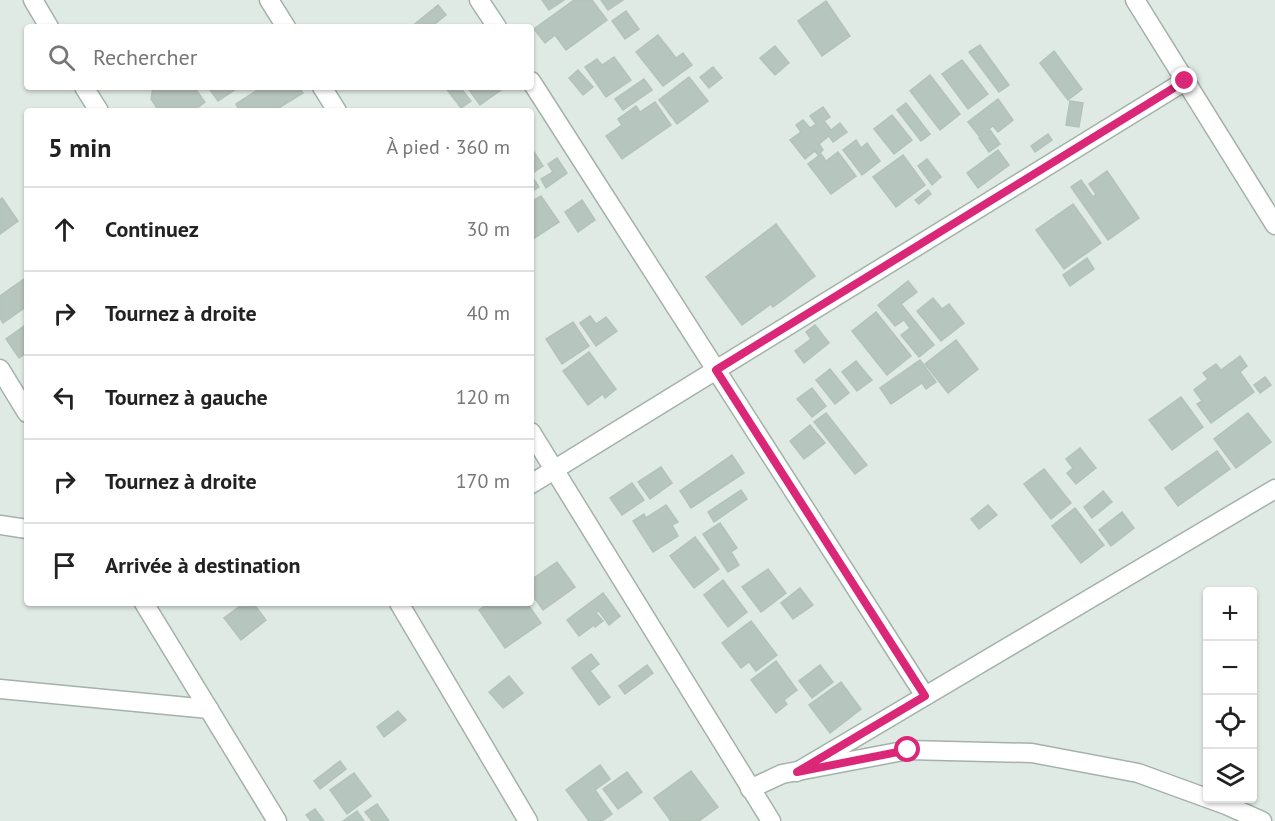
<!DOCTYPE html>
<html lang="fr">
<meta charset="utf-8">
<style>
:root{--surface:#fff;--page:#f6f6f6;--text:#222;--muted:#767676;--line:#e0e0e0}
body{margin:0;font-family:"PT Sans",sans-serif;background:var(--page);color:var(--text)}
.controls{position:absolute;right:18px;bottom:18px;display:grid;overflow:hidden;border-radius:6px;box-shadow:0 2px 4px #0004}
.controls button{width:54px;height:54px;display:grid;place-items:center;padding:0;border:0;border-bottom:2px solid var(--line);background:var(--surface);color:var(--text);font:30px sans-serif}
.stop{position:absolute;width:18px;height:18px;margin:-14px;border:4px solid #db2777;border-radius:50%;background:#fff}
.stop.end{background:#db2777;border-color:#fff;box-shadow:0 2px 6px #0008}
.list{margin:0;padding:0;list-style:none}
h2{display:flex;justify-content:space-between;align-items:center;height:78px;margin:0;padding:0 24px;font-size:26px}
h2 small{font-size:20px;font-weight:400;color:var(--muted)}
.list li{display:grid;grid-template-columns:39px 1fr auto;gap:18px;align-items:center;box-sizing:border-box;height:84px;padding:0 24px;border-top:2px solid var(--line)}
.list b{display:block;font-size:22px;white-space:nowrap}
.list em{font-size:20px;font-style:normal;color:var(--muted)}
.icon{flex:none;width:33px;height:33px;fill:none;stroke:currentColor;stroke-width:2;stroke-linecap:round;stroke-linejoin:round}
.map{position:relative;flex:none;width:1275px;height:821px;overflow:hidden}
.search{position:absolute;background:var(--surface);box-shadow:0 2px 4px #0004;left:24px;top:24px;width:510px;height:66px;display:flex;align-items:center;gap:15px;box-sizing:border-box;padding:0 21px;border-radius:6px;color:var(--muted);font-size:22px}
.panel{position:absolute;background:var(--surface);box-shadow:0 2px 4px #0004;left:24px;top:108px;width:510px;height:498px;border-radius:6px}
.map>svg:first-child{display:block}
</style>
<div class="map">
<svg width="1275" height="821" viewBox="0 0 1275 821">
<rect width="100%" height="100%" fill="#e0eae4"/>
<g fill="#b6c5bd" stroke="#b3c3bb" stroke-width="1.5">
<path d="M542,0H564L549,10Z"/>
<path d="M574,0H592L607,20L566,50L555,35L545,43L534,29Z"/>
<path d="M601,0H623L608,10Z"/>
<path d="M826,1L850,36L822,56L798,21Z"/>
<path d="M438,5L446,15L431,27H411Z"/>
<path d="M626,11L639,29L625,39L612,21Z"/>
<path d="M658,35L676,58L683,53L692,65L663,86L636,52Z"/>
<path d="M980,45L1009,85L999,92L969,52Z"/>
<path d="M775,46L789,63L775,75L760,58Z"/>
<path d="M1054,51L1082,89L1068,100L1040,63Z"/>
<path d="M614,57L631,80L606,97L585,67L597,59L602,65Z"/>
<path d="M962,60L988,94L968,109L942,74Z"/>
<path d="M713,67L722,78L709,88L700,77Z"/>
<path d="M578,70L593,87L583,95L569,78Z"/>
<path d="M930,75L960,114L940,130L910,91Z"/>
<path d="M689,77L708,101L677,124L659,100Z"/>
<path d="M644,79L652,90L623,110L615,99Z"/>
<path d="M153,87H194L205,102L193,111H159L151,99Z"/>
<path d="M208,87H239L218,101Z"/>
<path d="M262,87H299L303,93L274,111H240L236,104Z"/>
<path d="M445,87H460L471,101L461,108Z"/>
<path d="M467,87H505L480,105Z"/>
<path d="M998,99L1013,120L998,132L993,126L979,136L968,122Z"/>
<path d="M1070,101L1083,103L1079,127L1066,125Z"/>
<path d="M655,102L671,125L622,159L606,136L622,125L618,119L636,106L640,112Z"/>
<path d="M906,103L930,134L921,141L897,110Z"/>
<path d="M823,107L830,117L824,121L831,130L840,123L847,132L833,142L829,136L819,144L823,150L818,155L815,151L805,159L790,140L801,132L796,125L803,120L810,128L816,124L810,116Z"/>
<path d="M892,115L912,140L894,154L874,129Z"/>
<path d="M990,130L1000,144L989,152L979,138Z"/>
<path d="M1048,134L1052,140L1035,152L1031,146Z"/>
<path d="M856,140L861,148L867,143L880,161L862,175L843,150Z"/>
<path d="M531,147L543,166L531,174Z"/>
<path d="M998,150L1009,165L978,188L967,173Z"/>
<path d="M838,152L856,176L831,194L808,164L821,154L826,161Z"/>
<path d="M903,155L925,185L896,207L873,177Z"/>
<path d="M557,158L567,173L546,188L541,179L553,172L548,164Z"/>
<path d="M927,159L941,177L932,185L918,166Z"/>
<path d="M1107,171L1139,218L1108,240L1071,187L1081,180L1093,197L1096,194L1089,184Z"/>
<path d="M531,175L539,187L531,192Z"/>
<path d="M928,190L931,194L919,204L915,200Z"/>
<path d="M541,196L559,222L533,239L531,236V202Z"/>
<path d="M2,198L18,221L0,234V200Z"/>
<path d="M582,200L595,220L578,232L565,212Z"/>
<path d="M1073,204L1101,243L1064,269L1036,230Z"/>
<path d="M776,224L815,276L773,307L771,304L742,325L706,277Z"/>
<path d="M1087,258L1094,269L1070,286L1063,275Z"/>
<path d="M27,277V306L3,323L0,318V296Z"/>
<path d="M908,281L917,292L901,304L934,345L919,357L901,335L910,328L904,320L895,326L878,305Z"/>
<path d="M933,298L942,309L949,304L964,323L941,341L917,311Z"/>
<path d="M876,312L911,356L887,375L852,331Z"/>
<path d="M590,316L596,324L606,317L617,331L596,346L580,323Z"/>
<path d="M573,322L589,346L562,364L546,339Z"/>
<path d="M27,324V352L19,358L6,339Z"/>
<path d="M815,325L829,343L804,363L795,351L811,339L806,332Z"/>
<path d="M956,340L978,369L948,393L925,364Z"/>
<path d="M589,352L616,389L605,398L603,394L588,405L563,371Z"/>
<path d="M1240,356L1247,366L1240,372L1254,392L1211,423L1197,404L1202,401L1194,390L1208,379L1203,373L1216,364L1221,370Z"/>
<path d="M920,360L936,382L926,389L922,383L891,404L880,388Z"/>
<path d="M856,361L872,380L857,391L842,372Z"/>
<path d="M830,369L849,393L835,404L816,380Z"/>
<path d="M1265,377L1271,385L1260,393L1254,385Z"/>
<path d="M812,388L826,406L812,417L797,399Z"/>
<path d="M1181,397L1203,427L1172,450L1149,420Z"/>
<path d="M826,413L867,465L855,474L814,422Z"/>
<path d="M1248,413L1271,442L1236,468L1214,439Z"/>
<path d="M810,425L825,443L804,459L790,441Z"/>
<path d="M1080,448L1096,468L1076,484L1067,473L1073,468L1066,459Z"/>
<path d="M1217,451L1230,469L1178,506L1165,488Z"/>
<path d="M732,455L744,473L691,508L680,491Z"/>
<path d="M661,467L672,483L650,499L638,482Z"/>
<path d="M1044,469L1071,503L1051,519L1024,484Z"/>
<path d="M632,483L644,500L622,515L610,498Z"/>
<path d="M741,490L747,499L714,522L708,512Z"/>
<path d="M1103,491L1112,502L1092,518L1084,507Z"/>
<path d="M666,505L678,522L672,525L678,536L653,552L633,521L644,514L646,518Z"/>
<path d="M988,505L997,515L979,529L971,519Z"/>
<path d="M1075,508L1104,545L1081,563L1052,526Z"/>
<path d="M1122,512L1134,528L1111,546L1099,530Z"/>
<path d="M720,523L737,548L731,552L739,565L728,572L703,534Z"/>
<path d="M695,537L719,569L694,588L670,556Z"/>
<path d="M557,562L575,587L543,610L531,593V580Z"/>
<path d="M768,569L786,593L761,612L742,587Z"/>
<path d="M723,580L747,612L728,627L704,595Z"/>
<path d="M800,588L813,605L793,619L781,603Z"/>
<path d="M603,593L620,616L609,625L599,611L596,613L603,621L595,627L594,625L579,636L567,620Z"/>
<path d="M244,603H253L266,620L241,640L224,618Z"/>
<path d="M489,603H527L541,623L505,648L479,610Z"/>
<path d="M751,621L777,655L756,671L749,662L741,668L722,643Z"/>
<path d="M591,654L599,664L590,671L610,697L599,705L572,668Z"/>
<path d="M776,661L797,690L784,700L787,704L776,713L751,680Z"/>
<path d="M647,665L653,673L625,694L619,686Z"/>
<path d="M820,665L833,682L812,698L799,681Z"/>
<path d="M509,676L523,693L503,708L489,692Z"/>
<path d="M841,682L861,709L830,733L809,705Z"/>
<path d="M398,711L406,720L384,737L377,727Z"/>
<path d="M340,761L346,769L320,789L314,781Z"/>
<path d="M600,765L610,779L595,790L612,814L602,821H589L566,790Z"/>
<path d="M691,771L718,807L699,821H671L654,798Z"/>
<path d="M627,772L642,792L618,809L603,789Z"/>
<path d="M354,773L371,796L347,814L330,790Z"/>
<path d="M377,804L389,821H372L365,812Z"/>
<path d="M315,809L324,821H311L306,815Z"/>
<path d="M357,811L364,821H343Z"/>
</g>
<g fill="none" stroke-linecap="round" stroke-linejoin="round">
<defs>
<g id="minor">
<path d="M33,0L49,27"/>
<path d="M269,0L286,27"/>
<path d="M479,0L497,27"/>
<path d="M1135,0L1275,225"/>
<path d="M531,81L925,696"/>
<path d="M84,87L99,111"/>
<path d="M322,87L337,111"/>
<path d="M0,369L27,413"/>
<path d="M531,432L771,821"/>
<path d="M531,484L1185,81"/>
<path d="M0,525L27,529"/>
<path d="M144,603L277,821"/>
<path d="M399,603L528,821"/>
<path d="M0,689L209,709"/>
<path d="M797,772L1275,489"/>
<path d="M750,789L782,774L908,750L1032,753L1138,773L1226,805L1262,821"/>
</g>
</defs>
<use href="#minor" stroke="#a3b2aa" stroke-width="21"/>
<use href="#minor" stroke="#fff" stroke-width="18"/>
</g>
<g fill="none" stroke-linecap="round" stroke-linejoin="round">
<path stroke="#db2777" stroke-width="8" d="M908,750L797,772L925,696L716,370L1185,81"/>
</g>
</svg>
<div class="controls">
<button>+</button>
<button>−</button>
<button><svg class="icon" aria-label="locate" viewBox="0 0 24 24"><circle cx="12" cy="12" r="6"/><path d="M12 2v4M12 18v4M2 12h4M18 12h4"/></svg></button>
<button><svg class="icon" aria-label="layers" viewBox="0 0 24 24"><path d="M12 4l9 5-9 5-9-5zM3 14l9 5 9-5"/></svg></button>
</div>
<div class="stop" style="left:908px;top:750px"></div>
<div class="stop end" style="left:1185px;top:81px"></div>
<div class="search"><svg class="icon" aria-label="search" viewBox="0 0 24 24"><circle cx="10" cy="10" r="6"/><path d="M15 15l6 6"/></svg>Rechercher</div>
<section class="panel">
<h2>5 min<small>À pied · 360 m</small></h2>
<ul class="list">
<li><svg class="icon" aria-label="ahead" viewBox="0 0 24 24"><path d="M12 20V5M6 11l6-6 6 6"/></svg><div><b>Continuez</b></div><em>30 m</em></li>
<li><svg class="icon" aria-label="right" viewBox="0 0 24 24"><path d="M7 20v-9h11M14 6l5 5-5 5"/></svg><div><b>Tournez à droite</b></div><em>40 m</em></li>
<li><svg class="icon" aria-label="left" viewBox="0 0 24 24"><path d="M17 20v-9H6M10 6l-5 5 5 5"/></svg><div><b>Tournez à gauche</b></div><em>120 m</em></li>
<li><svg class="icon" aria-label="right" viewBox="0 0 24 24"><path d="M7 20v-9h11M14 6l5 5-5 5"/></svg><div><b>Tournez à droite</b></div><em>170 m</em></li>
<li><svg class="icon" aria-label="arrive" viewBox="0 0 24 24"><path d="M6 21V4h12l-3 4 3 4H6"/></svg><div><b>Arrivée à destination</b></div></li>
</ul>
</section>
</div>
